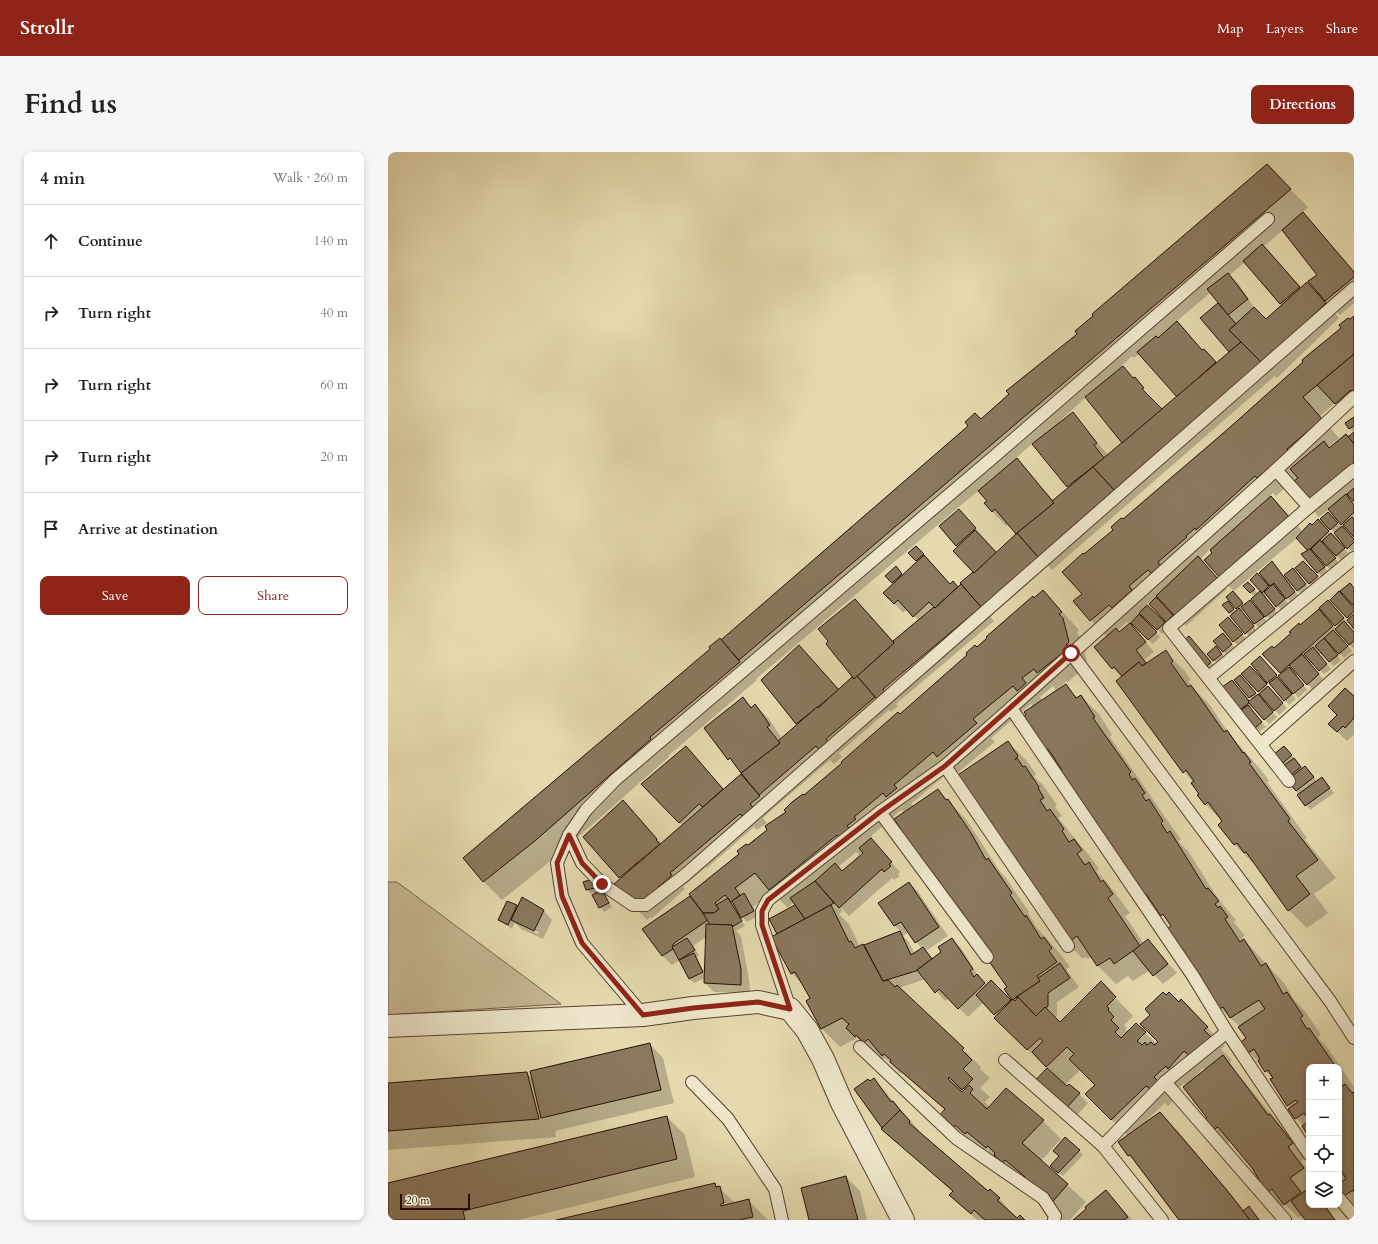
<!DOCTYPE html>
<meta charset="utf-8">
<style>
:root{--surface:#fff;--page:#f6f6f6;--text:#222;--muted:#767676;--line:#e0e0e0;--accent:#8f2418}
body{margin:0;font-family:Cardo,serif;background:var(--page);color:var(--text)}
.controls{position:absolute;right:12px;bottom:12px;display:grid;overflow:hidden;border-radius:8px;box-shadow:0 2px 6px #0003}
.controls button{width:36px;height:36px;display:grid;place-items:center;padding:0;border:0;border-bottom:1px solid var(--line);background:var(--surface);color:var(--text);font:20px sans-serif}
.scale{position:absolute;left:12px;bottom:10px;width:70px;box-sizing:border-box;padding-left:4px;border:2px solid #270f06;border-top:0;font-size:11px;line-height:14px;white-space:nowrap;color:#270f06;-webkit-text-stroke:3px #eee7cb;paint-order:stroke}
.stop{position:absolute;width:12px;height:12px;margin:-9px;border:3px solid #8f2418;border-radius:50%;background:#fff}
.stop.end{background:#8f2418;border-color:#fff;box-shadow:0 1px 4px #0008}
.list{margin:0;padding:0;list-style:none}
h2{display:flex;justify-content:space-between;align-items:center;height:52px;margin:0;padding:0 16px;font-size:17px}
h2 small{font-size:13px;font-weight:400;color:var(--muted)}
.list li{display:grid;grid-template-columns:26px 1fr auto;gap:12px;align-items:center;box-sizing:border-box;height:72px;padding:0 16px;border-top:1px solid var(--line)}
.list b{display:block;font-size:15px;white-space:nowrap}
.list em{font-size:13px;font-style:normal;color:var(--muted)}
.actions{display:flex;gap:8px;padding:12px 16px}
.actions a{flex:1;padding:9px 0;border:1px solid var(--accent);border-radius:8px;text-align:center;font-size:14px;color:var(--accent)}
.actions .main{background:var(--accent);color:#fff}
.icon{flex:none;width:22px;height:22px;fill:none;stroke:currentColor;stroke-width:2;stroke-linecap:round;stroke-linejoin:round}
.map{position:relative;flex:none;width:966px;height:1068px;overflow:hidden;border-radius:8px}
header{display:flex;align-items:center;gap:24px;box-sizing:border-box;height:56px;padding:0 20px;background:var(--accent);color:#fff}
header strong{font-size:19px}
nav{display:flex;gap:22px;margin-inline-start:auto;font-size:14px}
.intro{display:flex;align-items:center;justify-content:space-between;box-sizing:border-box;height:96px;padding:0 24px}
h1{margin:0;font-size:28px}
.button{padding:10px 18px;border-radius:8px;background:var(--accent);color:#fff;font-size:14px;font-weight:700}
main{display:flex;gap:24px;padding:0 24px}
aside{flex:1;background:var(--surface);border-radius:8px;box-shadow:0 2px 6px #0003}
.map>svg:first-child{display:block}
</style>
<header>
<strong>Strollr</strong>
<nav><a>Map</a><a>Layers</a><a>Share</a></nav>
</header>
<div class="intro"><h1>Find us</h1><a class="button">Directions</a></div>
<main>
<aside>
<h2>4 min<small>Walk · 260 m</small></h2>
<ul class="list">
<li><svg class="icon" aria-label="ahead" viewBox="0 0 24 24"><path d="M12 20V5M6 11l6-6 6 6"/></svg><div><b>Continue</b></div><em>140 m</em></li>
<li><svg class="icon" aria-label="right" viewBox="0 0 24 24"><path d="M7 20v-9h11M14 6l5 5-5 5"/></svg><div><b>Turn right</b></div><em>40 m</em></li>
<li><svg class="icon" aria-label="right" viewBox="0 0 24 24"><path d="M7 20v-9h11M14 6l5 5-5 5"/></svg><div><b>Turn right</b></div><em>60 m</em></li>
<li><svg class="icon" aria-label="right" viewBox="0 0 24 24"><path d="M7 20v-9h11M14 6l5 5-5 5"/></svg><div><b>Turn right</b></div><em>20 m</em></li>
<li><svg class="icon" aria-label="arrive" viewBox="0 0 24 24"><path d="M6 21V4h12l-3 4 3 4H6"/></svg><div><b>Arrive at destination</b></div></li>
</ul>
<div class="actions"><a class="main">Save</a><a>Share</a></div>
</aside>
<div class="map">
<svg width="966" height="1068" viewBox="0 0 966 1068">
<rect width="100%" height="100%" fill="#e5daaf"/>
<filter id="stains"><feTurbulence type="fractalNoise" baseFrequency=".005" numOctaves="4"/><feColorMatrix values="0 0 0 0 .2 0 0 0 0 .09 0 0 0 0 .02 0 0 0 .5 -.17"/></filter>
<radialGradient id="worn" r=".72"><stop offset=".6" stop-color="#630" stop-opacity="0"/><stop offset="1" stop-color="#630" stop-opacity=".3"/></radialGradient>
<path fill="#c5b792" stroke="#76634c" d="M0,730H9L173,852L0,863Z"/>
<g fill="#0003" fill-rule="evenodd">
<path d="M879,14L920,55L914,61L966,119V151L952,163L940,151L939,152L951,166L889,226L887,224L664,418L657,410L655,411L658,415L602,464L606,469L508,552L510,554L503,560L501,558L451,601L454,605L446,612L442,608L385,657L375,666L379,671L369,678L366,675L319,716L318,715L295,735L297,737L264,766L263,765L259,768L246,754L234,727L196,685L235,650L274,692L295,674L255,633L298,595L336,638L354,622L318,576L355,546L364,556L367,553L381,567L394,587L411,573L374,528L425,509L451,538L466,525L481,462L506,490L531,469L520,457L515,461L506,451V432L499,424L508,415L515,424L530,410L522,401L532,399L562,433L570,436L586,420L570,395L552,375L580,367L609,401L629,382L620,372L618,374L605,360L598,351L600,349L591,338L368,527L369,528L280,604L281,605L166,706L114,748L96,730L76,706L333,489L459,379L593,268ZM895,78L930,123L934,146L919,131L913,136L876,94ZM857,110L894,153L878,168L867,157L850,131L842,123ZM823,140L832,151L814,166L842,200L829,211L816,198L815,199L788,170ZM752,201L789,244L774,257L733,214L744,204L746,206ZM698,245L734,291L720,303L684,261L673,271L672,269ZM645,291L681,336L666,349L628,306Z"/>
<path d="M966,165V253L957,261L947,251L932,264L951,286L940,295L942,297L966,282V349L960,342L958,344L966,353V383L959,375L957,378L966,388V398L964,400L943,377L940,361L954,376L955,374L941,357L931,365L902,331L888,344L885,341L882,344L915,380L930,368L960,401L953,408L937,391L935,393L951,411L943,418L925,400L924,401L940,420L934,425L915,403L921,398L909,386L846,439L832,425L826,401L822,397L812,408L839,437L798,474L769,444L767,445L788,468L783,474L778,469L767,446L758,453L780,475L774,482L755,463L753,465L772,485L765,492L745,472L743,473L766,500L756,508L760,512L777,500L796,518L803,528L800,529L805,536L821,552L842,583L874,619L881,629L879,630L919,686L917,687L948,726L926,742L940,761L919,776L901,758L866,710L865,711L846,692L835,670L817,652L805,630L796,620L734,526L725,516L719,485L703,468L695,442L696,404ZM739,470L741,472L731,481L729,479Z"/>
<path d="M966,266V281L958,271Z"/>
<path d="M915,410L933,429L926,436L908,417Z"/>
<path d="M888,415L911,445L903,450L890,435L888,437L901,452L893,458L880,443L877,446L890,462L882,468L867,445L856,434L860,431L870,442L874,439L876,428L872,421ZM879,430L884,435L882,436L878,431Z"/>
<path d="M909,422L921,437L914,443L910,438Z"/>
<path d="M655,439L691,478L689,481L692,485L699,508L696,511L698,514L680,530L679,529L668,538L665,534L652,545L655,549L678,534L690,546L693,544L711,562L724,583L722,585L793,688L790,689L800,699L831,748L848,768L846,770L857,784L854,785L858,790L896,831L906,848L917,859L933,883L930,885L931,887L939,895L966,935V1052L951,1033V915H921V983L916,974L908,966L885,927L861,900L859,886L851,874L832,856L783,773L757,743L698,654L675,631V618L657,598L646,555L643,552L603,586L607,590L568,622L563,618L523,652L526,655L550,638L568,657L578,667L611,718L618,726L641,760L640,761L649,776L674,804L682,815L678,817L691,835L669,850V863L666,866L672,871L713,831L745,864L736,873L739,876L737,877L740,880L748,872L769,892L771,890L763,863L778,844L791,851L811,867L837,894L833,897L844,908L841,911L918,1005L913,1010L921,1020V1053H937L948,1068H918L914,1063L911,1066L897,1052L894,1054L880,1040L862,1012L842,989L838,993L824,979L820,966L796,931L784,943L787,947L780,954L777,951L758,969L772,961L790,979L857,1059L861,1056L873,1068H794L753,1015L741,1003L740,984L698,942L708,933L693,917L677,933L691,942L700,951L682,971L659,916L625,884L596,850L580,865L561,846L557,849L538,827L511,836L593,915L592,917L602,926L592,936L602,945L597,950L602,955L655,969L673,987L653,1009L698,1050L682,1068H671L655,1042L636,1025L633,1028L598,997L596,1000L586,991L584,993L553,963L557,958L514,920L513,922L497,906L494,909L485,902L469,886L452,895L434,877L419,849L424,847L417,835L404,821L391,782L408,753L406,750L400,756L384,740L365,755L370,764L359,770L355,766L358,764L357,763H350L357,774L348,779L353,784L361,827L362,841L326,840L317,831V826L306,831L302,827L292,808L284,813L275,804L302,745L306,749L360,695L416,645L512,563L580,503L579,501L600,487ZM513,658L516,661L514,677L620,835L624,850L603,830L599,834L592,827L573,796L564,787L554,800L545,807L538,799L560,784L530,740L521,731L507,774L513,780L478,794L480,799L474,793L472,795L461,772L451,762L454,760L453,756L461,764L504,726L506,728L512,724L510,722L512,720L483,687L485,685L483,684ZM477,698L479,699L455,720L450,715L468,700L471,703ZM521,780L534,797L527,802L521,790L515,784ZM318,785L317,822L308,805L311,803L305,794ZM815,916L817,918L808,926L807,925Z"/>
<path d="M839,445H849L856,454H866L879,470L871,476L856,458L854,460L869,479L862,485L841,460L844,454L848,460L850,458Z"/>
<path d="M943,448L966,457V475L961,467Z"/>
<path d="M940,450L960,471L958,472L966,481V497L954,484L952,486L964,499L956,506L944,493L942,494L953,508L946,514L934,501L931,504L943,517L936,522L924,510L922,512L935,527L924,537L911,522L908,524L919,538L910,546L894,522L876,502L886,497L931,458L948,477L950,475L933,456Z"/>
<path d="M845,471L858,487L850,494L833,473Z"/>
<path d="M839,487L848,497L840,504L835,499Z"/>
<path d="M805,490L827,515L821,521Z"/>
<path d="M832,500L838,506L831,513L820,502Z"/>
<path d="M877,510L908,547L901,553L865,512Z"/>
<path d="M866,520L899,556L891,563L855,522Z"/>
<path d="M847,528L856,529L889,565L881,572L865,554L862,557L878,575L871,580L831,539L862,551L865,548Z"/>
<path d="M966,546V584L965,583L959,589L941,572Z"/>
<path d="M620,590L638,608L648,622L646,625L655,633L669,653L667,655L674,664L670,666L704,707L711,717L708,719L719,730L742,761L737,764L756,792L760,788L789,821L775,832L762,818L745,829L740,824L728,832L710,814L704,804L700,807L697,805L695,807L677,789Z"/>
<path d="M900,599L915,617L922,620L929,630L934,626L946,641L922,658L900,628L888,617Z"/>
<path d="M204,728L208,733L211,741L214,739L218,744L224,755L216,760L212,755L210,740L203,742L199,738Z"/>
<path d="M128,754L155,758L164,768L155,787L133,777L127,771L124,777L111,768ZM134,772L150,780V782L134,774Z"/>
<path d="M262,892L275,906L286,951L167,979L168,985L0,998V932L139,921L144,927Z"/>
<path d="M486,927L535,983L600,1040L611,1046L629,1067L635,1068H589L577,1057L563,1043L565,1040L495,977L482,930Z"/>
<path d="M279,965L297,983L307,1025L130,1068H0V1032Z"/>
<path d="M691,998L695,1003L675,1024L668,1019Z"/>
<path d="M458,1025L472,1039L479,1068H422Z"/>
<path d="M327,1032L348,1052L361,1049L380,1068H173Z"/>
<path d="M718,1039L744,1068H687Z"/>
</g>
<g fill="#8a795e" stroke="#270f06">
<path d="M879,12L903,37L351,508L333,488L580,274L577,270L587,261L593,267L621,242L618,239L689,182L687,179L705,164L704,162Z"/>
<path d="M915,60L966,120V125L937,149L920,129L929,123L894,78Z"/>
<path d="M874,92L912,135L892,152L855,109Z"/>
<path d="M840,121L860,147L840,163L819,137Z"/>
<path d="M919,130L938,151L874,212L841,178L866,155L878,167Z"/>
<path d="M830,151L848,172L841,178L853,190L841,200L812,166Z"/>
<path d="M966,164V202L915,245L934,267L899,297L901,299L869,326L867,324L808,378L807,376L798,384L799,385L770,410L773,414L764,422L760,418L741,434L744,438L724,456L721,453L702,469L685,449L694,442L674,420L695,401L696,402L725,378L723,375L733,366L735,367L840,277L915,210L914,208L953,176L951,173L960,166L962,167Z"/>
<path d="M789,169L814,198L816,197L828,210L789,245L749,200L768,184L770,186Z"/>
<path d="M853,190L873,210L726,338L705,315Z"/>
<path d="M966,202V238L964,239L963,238L947,252L929,233Z"/>
<path d="M735,214L745,226L747,225L756,236L754,237L774,257L734,291L697,245Z"/>
<path d="M685,260L709,291L706,293L716,306L679,335L644,292Z"/>
<path d="M966,265V274L961,277L957,271Z"/>
<path d="M966,280V292L960,285Z"/>
<path d="M958,282L966,292V312L917,352L901,333L910,326L902,317L936,289L941,296Z"/>
<path d="M629,306L666,351L628,382L607,357L604,360L596,351L599,349L590,339Z"/>
<path d="M705,315L726,338L650,405L629,381L666,351L664,349Z"/>
<path d="M966,336V350L959,342Z"/>
<path d="M958,342L966,353V360L953,373L940,357Z"/>
<path d="M883,344L902,366L832,426L816,408L824,401L822,398Z"/>
<path d="M571,357L588,376L568,394L551,374Z"/>
<path d="M940,360L950,371L942,378L932,367Z"/>
<path d="M964,365L966,367V385L955,373Z"/>
<path d="M930,367L941,379L920,399L908,386L922,371L924,373Z"/>
<path d="M954,374L966,387V390L959,397L946,381Z"/>
<path d="M587,378L609,401L586,421L565,399Z"/>
<path d="M629,381L650,405L593,455L572,431L585,420L586,421Z"/>
<path d="M943,381L957,396L948,404L934,389Z"/>
<path d="M932,388L948,406L938,414L923,397Z"/>
<path d="M528,394L536,402L528,409L520,401Z"/>
<path d="M922,397L937,415L929,421L913,402Z"/>
<path d="M536,403L562,432L565,429L570,435L547,456L541,450L525,465L510,448L506,452L495,441Z"/>
<path d="M810,404L830,427L788,465L768,444Z"/>
<path d="M884,409L907,440L898,447L886,431L882,434L871,421Z"/>
<path d="M915,409L930,424L921,432L907,416Z"/>
<path d="M508,414L514,422L504,431L497,424Z"/>
<path d="M905,416L918,432L909,439L896,423Z"/>
<path d="M869,421L881,434L874,441L862,428Z"/>
<path d="M860,430L867,437L862,441L855,434Z"/>
<path d="M962,431L966,436V454L952,439Z"/>
<path d="M573,432L593,455L495,537L497,540L489,547L469,524L506,491L505,489L546,455L547,456Z"/>
<path d="M885,432L897,447L888,455L876,440Z"/>
<path d="M655,438L674,460L671,462L675,466L681,490L678,493L681,496L649,521L646,517L634,526L638,531L629,539L625,534L585,567L589,571L549,605L545,600L506,633L509,636L498,645L495,641L466,665L468,667L459,674L462,677L452,686L449,683L381,738L367,721L347,736L352,743L343,750L337,743L327,751L331,757L326,761H315L301,742L351,702L349,699L358,692L360,693L379,678L377,674L398,660L396,658L404,650L415,642L416,643L454,611L453,610L510,560L512,562L579,503L578,501L587,493L589,495L599,486L598,485L645,444L646,446Z"/>
<path d="M845,439L855,451L848,457L838,445Z"/>
<path d="M872,439L887,457L877,465L863,447Z"/>
<path d="M951,439L966,456V459L959,466L942,448Z"/>
<path d="M768,445L785,463L778,470L761,452Z"/>
<path d="M467,447L506,491L466,527L438,492L440,489L430,477Z"/>
<path d="M862,448L876,465L866,472L853,455Z"/>
<path d="M940,448L956,466L947,474L931,456Z"/>
<path d="M840,449L846,457L841,461L834,453Z"/>
<path d="M759,453L777,470L769,478L751,461Z"/>
<path d="M851,456L866,474L857,482L842,464Z"/>
<path d="M931,457L945,474L892,521L874,502L884,494L886,496L903,481L901,480L911,471L912,473Z"/>
<path d="M751,462L769,480L760,488L743,471Z"/>
<path d="M966,462V477L959,468Z"/>
<path d="M840,465L855,482L845,490L831,473Z"/>
<path d="M956,469L966,480V489L961,493L947,477Z"/>
<path d="M742,471L758,490L748,498L758,511L754,514L751,510L734,524L726,515L724,517L706,495L728,476L731,480Z"/>
<path d="M945,478L960,494L951,502L936,486Z"/>
<path d="M835,481L844,492L835,500L825,489Z"/>
<path d="M801,484L823,510L816,517L793,491Z"/>
<path d="M332,486L352,510L262,585L263,587L148,688L95,730L75,706L322,497L321,495Z"/>
<path d="M936,486L950,503L941,510L927,494Z"/>
<path d="M411,493L451,538L408,572L373,528Z"/>
<path d="M828,494L834,502L825,509L819,502Z"/>
<path d="M925,495L939,512L931,519L916,502Z"/>
<path d="M778,498L785,509L783,511L800,535L803,533L836,580L839,578L855,601L856,600L863,610L861,611L902,667L900,669L930,708L908,724L922,742L900,759L858,700L856,701L849,691L846,693L830,673L834,669L820,650L817,653L809,643L811,642L803,631L806,629L798,618L795,621L728,529L751,510L754,514Z"/>
<path d="M914,502L931,522L919,533L901,513Z"/>
<path d="M872,504L889,523L879,531L863,512Z"/>
<path d="M862,514L879,532L870,540L853,522Z"/>
<path d="M901,515L916,533L905,542L890,524Z"/>
<path d="M852,523L868,541L861,546L846,528Z"/>
<path d="M469,524L487,545L438,587L441,591L432,599L428,594L371,643L353,621L392,591L390,589L429,555L430,556L464,525L466,527Z"/>
<path d="M889,525L904,542L896,549L881,531Z"/>
<path d="M844,528L862,550L848,561L830,538Z"/>
<path d="M678,532L688,546L693,543L707,565L705,566L743,620L741,622L744,628L747,626L757,641L754,643L758,649L761,647L775,669L773,671L779,681L782,679L818,737L820,736L831,749L827,752L830,756L832,754L840,765L837,767L852,790L856,787L873,814L878,811L895,842L899,840L915,864L912,866L919,877L921,876L948,915H921V968L916,961L907,967L900,957L910,950L908,948L899,954L882,927L885,926L880,918L877,920L870,909L872,907L866,897L860,901L853,890L858,886L850,875L877,857L871,848L842,866L835,855L831,857L779,777L783,774L775,762L773,764L758,742L756,744L687,639L684,641L668,622L674,618L660,597L656,599L634,566L638,563L636,560Z"/>
<path d="M880,534L895,551L886,559L871,542Z"/>
<path d="M957,536L966,544V566L957,576L955,574L949,580L940,572L949,563L940,554Z"/>
<path d="M870,542L885,560L876,568L860,550Z"/>
<path d="M355,545L363,556L367,552L382,573L379,575L392,591L353,621L342,606L340,608L316,576Z"/>
<path d="M860,553L874,570L866,577L852,559Z"/>
<path d="M620,589L630,604L627,608L629,606L635,615L637,614L651,635L650,636L656,646L652,648L659,659L662,657L676,677L674,679L681,690L686,687L694,698L689,702L697,713L701,710L713,730L715,728L725,742L720,746L752,794L726,812L722,806L709,814L689,784L681,790L567,625Z"/>
<path d="M298,594L335,637L315,655L311,652L291,671L253,632Z"/>
<path d="M896,594L904,603L887,618L879,608Z"/>
<path d="M906,606L913,615L898,627L890,618Z"/>
<path d="M917,614L926,625L908,639L899,628Z"/>
<path d="M353,622L372,644L362,652L366,656L355,665L352,662L282,721L284,723L250,753L245,754L226,732Z"/>
<path d="M934,625L942,636L917,654L909,643Z"/>
<path d="M550,637L558,648L560,647L583,681L598,708L600,706L624,741L622,743L637,765L638,763L653,787L656,785L664,796L661,799L669,810L649,824L652,829L624,848L616,837L619,835L510,679L513,677L506,667Z"/>
<path d="M235,648L269,687L268,688L272,692L231,726L195,685Z"/>
<path d="M483,686L504,710L501,712L503,714L496,720L494,717L451,756L427,729L447,711L454,719L475,701L471,696Z"/>
<path d="M204,727L207,736L198,738L195,730Z"/>
<path d="M427,729L446,751L417,767L402,746Z"/>
<path d="M521,730L551,775L527,791L513,770L506,774L490,751Z"/>
<path d="M214,738L221,751L211,756L204,743Z"/>
<path d="M356,741L366,759L353,766L344,749Z"/>
<path d="M302,744L320,768L285,792V797L274,804L254,777Z"/>
<path d="M134,745L156,758L146,779L123,768Z"/>
<path d="M340,746L354,769L344,775V773H322L315,761H326L331,757L328,753Z"/>
<path d="M119,749L129,753L120,773L110,768Z"/>
<path d="M407,753L417,767L389,782L381,767Z"/>
<path d="M443,753L461,790L463,789L467,796L475,792L495,829L500,828L507,835L509,833L576,896L574,898L584,908L575,917L585,927L574,938L561,925L560,927L574,940L581,933L585,937L582,941L599,957L618,936L656,968L634,991L680,1032L659,1056L636,1024L617,1008L615,1011L606,1003L607,1001L600,994L598,996L579,980L577,982L567,973L565,976L551,964L557,957L502,910L503,908L496,902L494,904L480,887L476,891L468,883L467,885L458,876L461,872L454,866L433,877L418,849L422,846L407,820L403,822L383,785Z"/>
<path d="M318,772L344,773L353,817V833L316,831Z"/>
<path d="M512,779L523,803L535,795L544,807L528,819L495,829L476,793Z"/>
<path d="M299,786L307,798L291,808L284,795Z"/>
<path d="M564,786L585,817L582,819L586,825L589,822L597,831L570,857L551,837L547,841L529,818L553,800L550,795Z"/>
<path d="M760,787L780,812L765,824L745,799Z"/>
<path d="M306,801L315,820L301,827L291,808Z"/>
<path d="M672,811L682,826L660,841V854L648,864L630,845L627,846L652,829L650,826Z"/>
<path d="M603,828L623,848L606,863L588,843Z"/>
<path d="M713,829L728,845L719,854L721,857L720,858L726,865L723,868L731,876L727,880L733,886L748,871L758,880L749,889L754,893L757,890L759,893L763,890L766,893L770,890L752,872L762,863L757,857L775,840L778,843L781,840L791,850L793,847L820,875L816,878L827,889L807,909L796,899L780,917L778,914L766,925L770,929L762,937L758,934L723,968L697,942L707,933L681,907L686,902L679,895L658,915L644,900L655,889L652,886L639,898L606,866L625,847L627,849L630,845L648,864L657,855L672,870Z"/>
<path d="M262,891L273,938L153,966L142,919Z"/>
<path d="M835,903L880,963L882,962L905,991L900,995L916,1016L902,1026L913,1040L896,1053L884,1037L879,1041L864,1016L830,975L823,979L815,969L819,966L795,935Z"/>
<path d="M659,916L679,934L681,932L692,941L672,963L642,934Z"/>
<path d="M139,920L151,967L0,979V931Z"/>
<path d="M486,926L503,950L505,949L512,958L494,976L466,937L480,927L482,929Z"/>
<path d="M951,930L954,934L957,932L964,941L966,940V1040L965,1038L956,1044L951,1035V1031L958,1027L951,1014Z"/>
<path d="M512,958L522,969L521,971L600,1039L602,1037L612,1046L609,1048L629,1066L632,1063L637,1068H597L586,1058L583,1062L561,1043L565,1039L493,977Z"/>
<path d="M772,960L838,1037L862,1068H791L742,1003L740,1004L730,990Z"/>
<path d="M279,964L289,1007L75,1059L77,1068H0V1031Z"/>
<path d="M921,969V985L914,974Z"/>
<path d="M677,985L692,998L670,1021L662,1014L671,1004L665,999Z"/>
<path d="M458,1024L470,1068H421L413,1036Z"/>
<path d="M327,1031L328,1035L332,1034L336,1051L333,1052V1054L361,1047L365,1065L351,1068H168Z"/>
<path d="M921,1036V1053H936L947,1068H917L903,1049Z"/>
<path d="M718,1038L740,1065L736,1068H685L698,1057L697,1055Z"/>
<path d="M861,1054L871,1068H862L855,1059Z"/>
</g>
<g fill="none" stroke-linecap="round" stroke-linejoin="round">
<defs>
<g id="lane">
<path d="M888,318L921,355L966,318"/>
<path d="M683,501L942,849L966,886"/>
<path d="M821,525L966,406"/>
<path d="M623,556L888,318L966,245"/>
<path d="M873,592L966,509"/>
<path d="M557,614L680,794"/>
<path d="M901,629L781,476L921,355"/>
<path d="M492,660L599,805"/>
<path d="M181,683L194,711L214,732L245,753H258L297,723L966,136"/>
<path d="M402,857L374,773V759L380,748L492,660L557,614L623,556L805,824L839,880L921,1002"/>
<path d="M255,863L194,791L174,744L169,711L181,683L198,658L227,628L609,302L880,67"/>
<path d="M472,895L568,986L655,1046L667,1064L666,1068"/>
<path d="M617,908L715,994L774,1068"/>
<path d="M304,930L340,967L387,1037L394,1068"/>
<path d="M777,930L897,1068"/>
<path d="M715,994L777,930L839,880"/>
<path d="M951,1046L966,1064"/>
</g>
<path id="street" d="M0,874L255,863L305,856L370,850L402,857L419,878L435,907L454,951L515,1068"/>
</defs>
<use href="#lane" stroke="#564230" stroke-width="14"/>
<use href="#street" stroke="#564230" stroke-width="24"/>
<use href="#lane" stroke="#eee7cb" stroke-width="12"/>
<use href="#street" stroke="#eee7cb" stroke-width="22"/>
</g>
<g fill="none" stroke-linecap="round" stroke-linejoin="round">
<path stroke="#8f2418" stroke-width="5" d="M214,732L194,711L181,683L169,711L174,744L194,791L255,863L305,856L370,850L402,857L374,773V759L380,748L492,660L557,614L683,501"/>
</g>
<rect width="100%" height="100%" filter="url(#stains)"/>
<rect width="100%" height="100%" fill="url(#worn)"/>
</svg>
<div class="controls">
<button>+</button>
<button>−</button>
<button><svg class="icon" aria-label="locate" viewBox="0 0 24 24"><circle cx="12" cy="12" r="6"/><path d="M12 2v4M12 18v4M2 12h4M18 12h4"/></svg></button>
<button><svg class="icon" aria-label="layers" viewBox="0 0 24 24"><path d="M12 4l9 5-9 5-9-5zM3 14l9 5 9-5"/></svg></button>
</div>
<div class="scale">20 m</div>
<div class="stop" style="left:683px;top:501px"></div>
<div class="stop end" style="left:214px;top:732px"></div>
</div>
</main>
